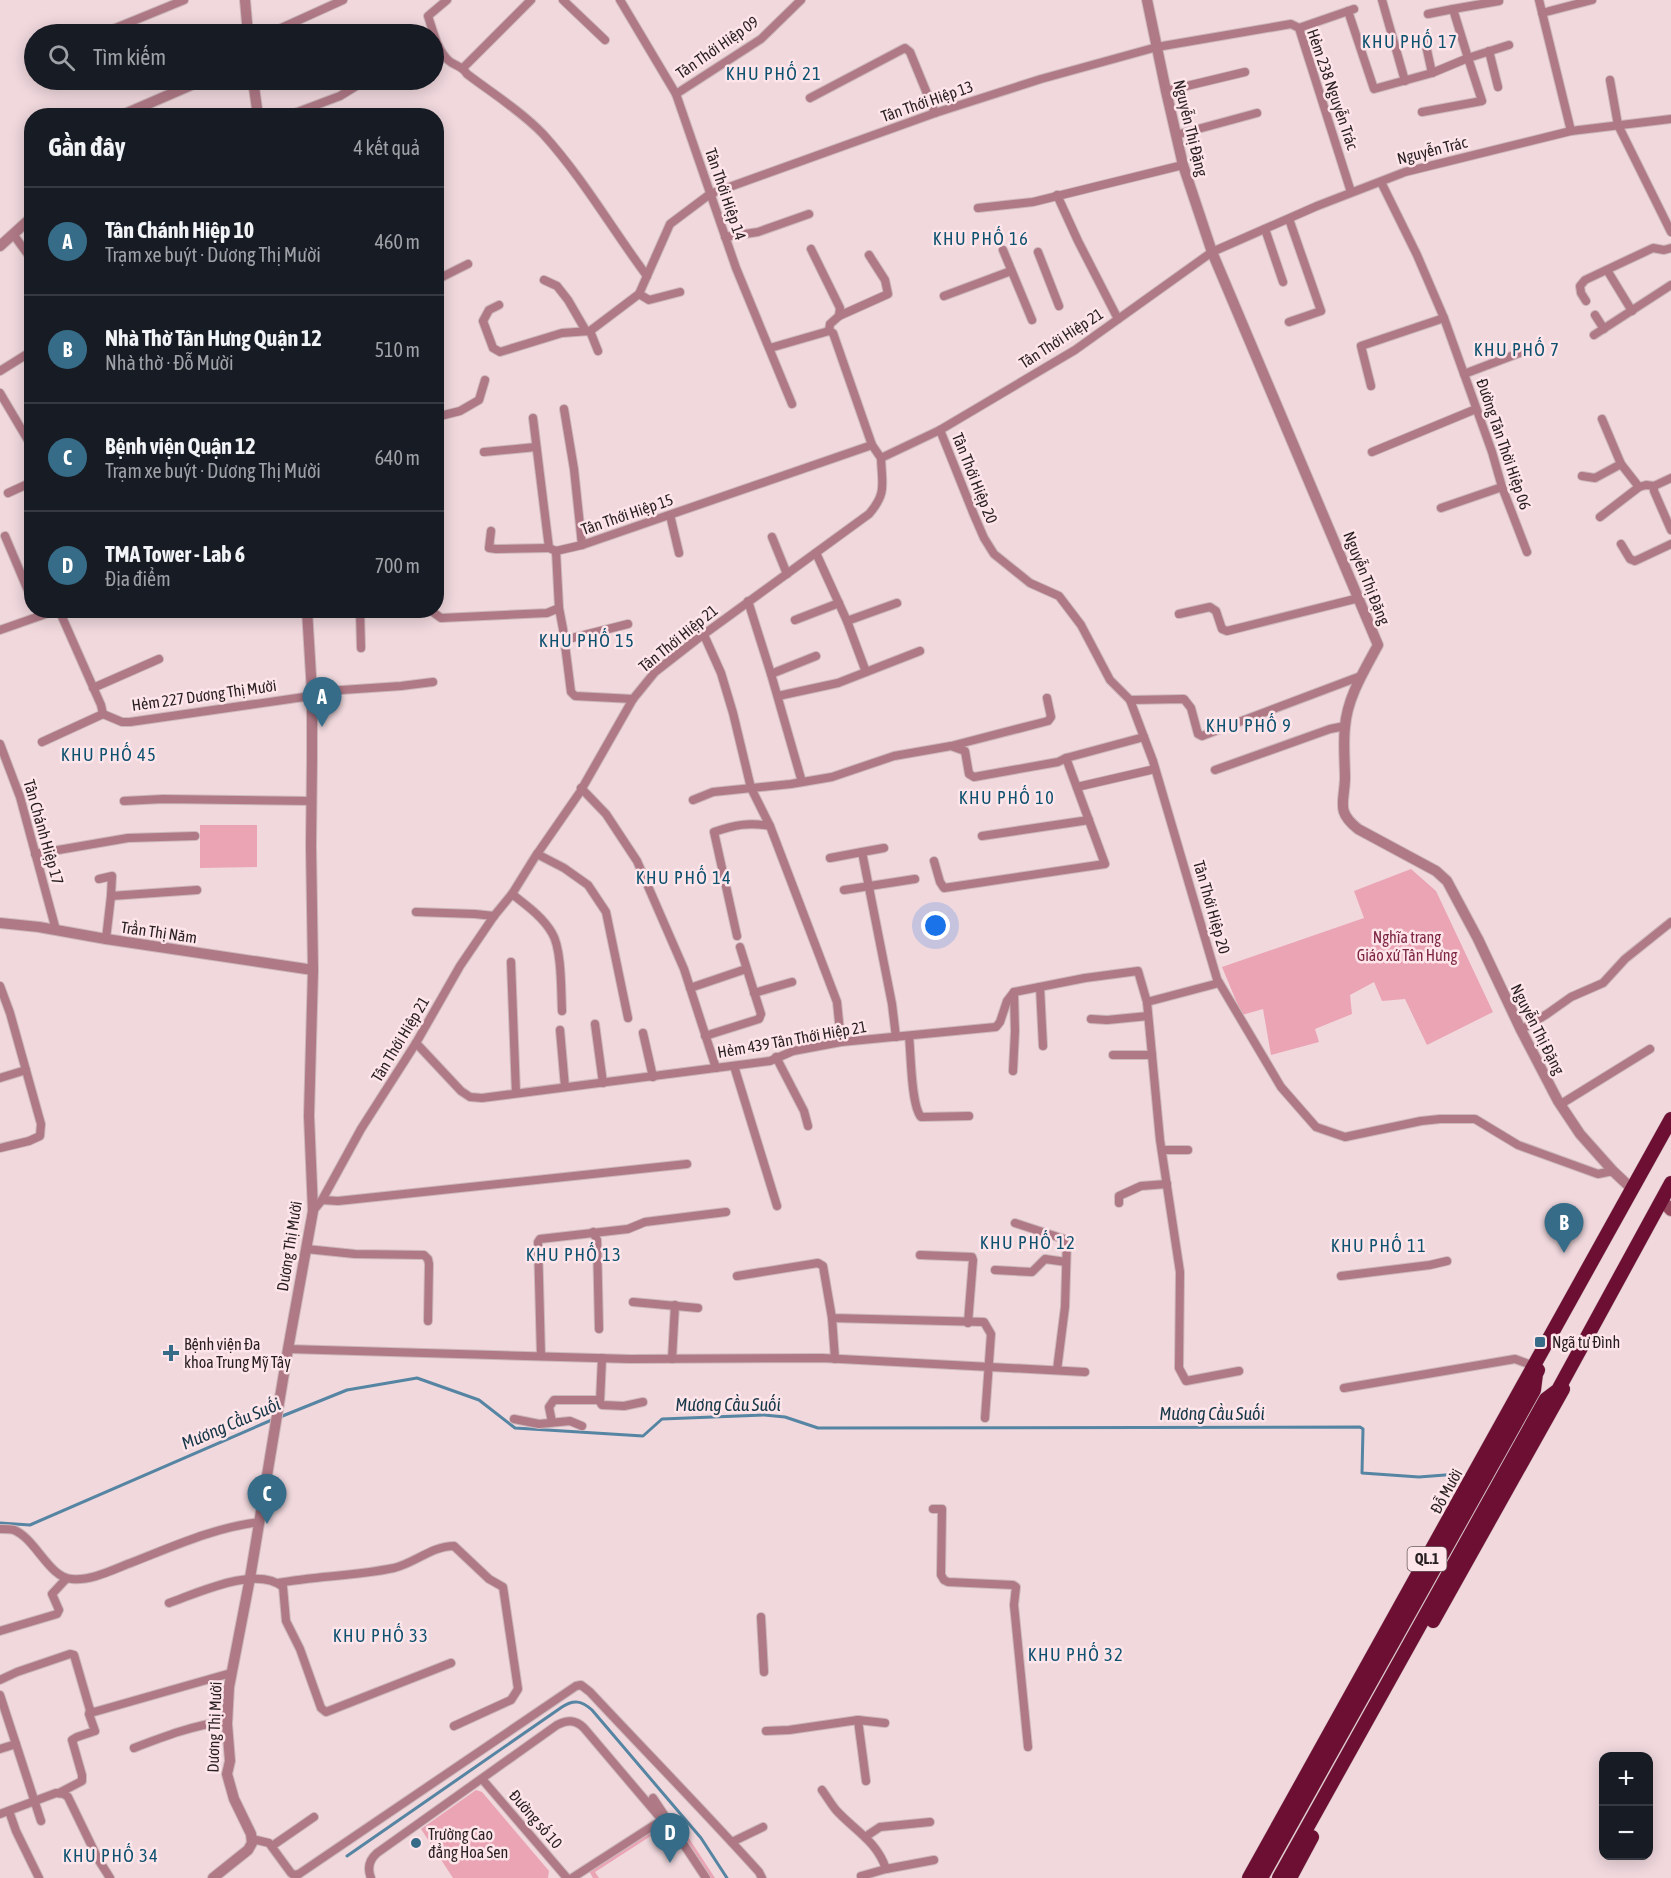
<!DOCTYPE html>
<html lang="vi">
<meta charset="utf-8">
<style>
:root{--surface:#171b24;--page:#242831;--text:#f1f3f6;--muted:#9ea1a6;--line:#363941;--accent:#366c88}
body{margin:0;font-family:"Asap Condensed",sans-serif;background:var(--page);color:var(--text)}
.controls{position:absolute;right:18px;bottom:18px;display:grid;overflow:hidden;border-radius:12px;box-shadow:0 3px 15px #0003}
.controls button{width:54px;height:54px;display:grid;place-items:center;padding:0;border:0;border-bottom:2px solid var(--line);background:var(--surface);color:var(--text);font:30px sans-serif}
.you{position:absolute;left:936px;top:926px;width:21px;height:21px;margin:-15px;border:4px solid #fff;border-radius:50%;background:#1a73e8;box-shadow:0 0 0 9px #1a73e833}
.badge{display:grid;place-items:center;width:39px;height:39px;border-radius:50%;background:var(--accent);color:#fff;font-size:20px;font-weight:700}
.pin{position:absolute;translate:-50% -50px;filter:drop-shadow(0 2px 3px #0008)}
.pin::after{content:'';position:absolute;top:32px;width:21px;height:18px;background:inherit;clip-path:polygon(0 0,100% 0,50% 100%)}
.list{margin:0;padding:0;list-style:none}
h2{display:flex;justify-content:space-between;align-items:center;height:78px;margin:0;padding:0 24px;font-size:26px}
h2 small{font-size:20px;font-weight:400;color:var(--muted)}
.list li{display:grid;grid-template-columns:39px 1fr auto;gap:18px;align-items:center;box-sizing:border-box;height:108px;padding:0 24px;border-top:2px solid var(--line)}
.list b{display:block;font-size:22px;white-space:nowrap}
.list p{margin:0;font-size:20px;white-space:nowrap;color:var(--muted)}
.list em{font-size:20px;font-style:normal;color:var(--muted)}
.icon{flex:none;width:33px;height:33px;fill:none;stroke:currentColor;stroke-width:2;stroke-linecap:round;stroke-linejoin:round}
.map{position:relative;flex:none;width:1671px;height:1878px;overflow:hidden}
.search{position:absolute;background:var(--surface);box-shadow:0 3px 15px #0003;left:24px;top:24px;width:420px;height:66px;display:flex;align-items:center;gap:15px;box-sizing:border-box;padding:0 21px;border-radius:33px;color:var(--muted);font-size:22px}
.panel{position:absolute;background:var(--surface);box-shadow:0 3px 15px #0003;left:24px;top:108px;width:420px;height:510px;border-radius:24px}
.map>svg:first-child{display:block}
</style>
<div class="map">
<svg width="1671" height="1878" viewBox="0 0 1671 1878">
<rect width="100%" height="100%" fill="#f0d8dd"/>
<g fill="#eaa4b4">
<path d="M200,825H257V867L200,868Z"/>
<path d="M1411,869L1436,891L1493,1012L1427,1045L1405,999L1382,1001L1374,982L1350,995L1352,1014L1315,1029L1319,1042L1271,1055L1263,1009L1242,1015L1222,967L1364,918L1354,891Z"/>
<path d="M476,1790L482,1792L549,1871L548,1878H453L421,1829Z"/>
<path d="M675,1817L715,1878H711L674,1821L595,1872L599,1878H593L589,1871Z"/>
</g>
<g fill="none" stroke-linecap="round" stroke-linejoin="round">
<g stroke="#5585a2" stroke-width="3">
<path d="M280,1417L347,1390L417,1378L479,1400L515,1428L643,1436L662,1419L764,1415L785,1417L818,1428L1360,1427L1363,1429L1362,1473L1419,1477L1458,1474"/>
<path d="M0,1523L30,1525L274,1419"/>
<path d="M347,1856L562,1707C574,1699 582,1701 592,1710L701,1838L727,1878"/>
</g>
<defs>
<g id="minor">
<path d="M447,0L428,16C433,31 437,49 448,60C454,66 462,65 467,74C492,93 521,111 543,134C583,178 612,229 647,276"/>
<path d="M563,0L605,40"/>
<path d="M620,0L676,94L736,268L792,404"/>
<path d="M1382,0L1405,81"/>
<path d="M1539,0L1571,131"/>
<path d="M1348,11L1374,89L1432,73L1468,58L1453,9L1499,1"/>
<path d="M1542,13L1592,0"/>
<path d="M1428,14L1453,9"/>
<path d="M1299,28L1354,9"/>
<path d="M101,34L184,0"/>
<path d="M268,34L343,0"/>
<path d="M1425,41L1432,73"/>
<path d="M1489,51L1498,87"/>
<path d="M463,68L531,0"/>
<path d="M1610,80L1618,125L1671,232"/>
<path d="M1166,91L1245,72"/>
<path d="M676,94L761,39L801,0"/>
<path d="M810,98L905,48L910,52L935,113"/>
<path d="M1422,112L1482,101L1468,58L1509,45"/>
<path d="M287,116L340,96L366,80"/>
<path d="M1176,135L1257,113"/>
<path d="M1381,182L1417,255L1444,318L1492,452L1502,487L1527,552"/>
<path d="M1057,195L1078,241L1118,319"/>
<path d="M978,208L1033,202L1183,165"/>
<path d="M1265,229L1283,282"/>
<path d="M13,234L32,260"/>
<path d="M725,237L758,232L809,214"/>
<path d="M811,249L840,308L839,316"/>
<path d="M1003,250L1032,320"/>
<path d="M1038,252L1059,306"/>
<path d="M1607,270L1632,311"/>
<path d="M436,280L468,264"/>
<path d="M544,280L557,286L568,300L586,331"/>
<path d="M639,294L649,300L680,292"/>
<path d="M944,296L1011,271"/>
<path d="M1586,301L1581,293L1580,286L1585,280L1653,248L1664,250L1671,248"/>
<path d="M499,305L489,310L483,321L493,348L500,352L562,333L590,331"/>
<path d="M1595,315L1604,329"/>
<path d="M1289,322L1321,311L1289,219"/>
<path d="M829,331L830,324L839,316L888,294L885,280L869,255"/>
<path d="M1594,335L1671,285"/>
<path d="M770,348L829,331L833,333L872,445"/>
<path d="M598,351L590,331L639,294L670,224L710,194L935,113L1041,79L1157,47L1291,24L1299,28L1351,192"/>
<path d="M0,371L32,351"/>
<path d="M1464,374L1522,352"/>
<path d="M1371,386L1361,346L1444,318"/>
<path d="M0,393L32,447"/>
<path d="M564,409L574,469L582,545"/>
<path d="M436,417L460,411L479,400L485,380"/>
<path d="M533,418L549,548L556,551"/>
<path d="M1602,419L1621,464L1639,487L1646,485L1654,486L1671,478"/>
<path d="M940,430L974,515L984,538L994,554L1030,583L1059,596L1081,625L1110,680L1130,700L1153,761L1217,979L1281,1087L1316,1127L1345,1137L1421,1121L1440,1119H1475L1518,1145L1598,1174L1613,1171"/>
<path d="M484,452L536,447"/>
<path d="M1372,452L1476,409"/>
<path d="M1582,476L1595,478L1621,464"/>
<path d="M1654,486V491L1671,530"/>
<path d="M8,493L32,482"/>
<path d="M1441,508L1502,487"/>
<path d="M670,515L679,553"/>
<path d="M1600,517L1639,487"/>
<path d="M491,531L489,548L496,549L549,548"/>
<path d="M5,536L32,600"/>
<path d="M772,537L787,574"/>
<path d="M1621,544L1630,559L1635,561L1671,544"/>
<path d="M816,553L847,621L866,672"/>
<path d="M748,601L771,674"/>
<path d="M559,608L563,629L571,692L575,696L633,699"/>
<path d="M360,610L361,648"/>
<path d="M430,610L441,618L547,613L559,608L556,551L582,545L872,445L881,458"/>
<path d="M1179,614L1210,607L1216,611L1222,629L1227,631L1359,598"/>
<path d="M795,620L839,603"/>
<path d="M847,621L897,603"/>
<path d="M0,630L57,610"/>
<path d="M704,635L721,673L733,713L751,788L770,826"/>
<path d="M564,640L628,624"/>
<path d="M93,688L159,659"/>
<path d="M312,692L401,686L433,682"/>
<path d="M778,696L838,683L920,651"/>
<path d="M1130,700L1184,699L1191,708L1198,734L1202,736L1361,676"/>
<path d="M103,714L122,722H130L311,696"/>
<path d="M42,742L103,714L101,705L59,610"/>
<path d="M0,744L20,797L56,930"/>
<path d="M951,746L1048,721L1051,717L1047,698"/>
<path d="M1066,758L1144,737"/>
<path d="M1215,770L1330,729L1345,726"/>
<path d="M802,782L771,674L816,656"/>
<path d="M1077,787L1155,769"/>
<path d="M581,788L606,814L637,861L684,969L716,1068"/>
<path d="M693,800L713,792L791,784L832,777L894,756L951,746L965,751L969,774L974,777L1058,762L1066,758L1105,864L944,888L940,882L934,861"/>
<path d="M124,801L163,799L312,801"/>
<path d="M982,836L1089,820"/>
<path d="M862,852L884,848"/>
<path d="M35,854L128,838L195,836"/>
<path d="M537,854L564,868L588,885L606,912L628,1018"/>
<path d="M830,858L862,852L892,1004L896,1037"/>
<path d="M99,879L112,876L111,896L106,939"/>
<path d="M844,890L915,879"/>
<path d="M512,894C526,905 543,917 552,933C562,949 561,992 562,1011"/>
<path d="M111,896L197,890"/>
<path d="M416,912L475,914L494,916"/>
<path d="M737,936L714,832C734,825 749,822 770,826L837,1002L841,1042"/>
<path d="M511,962L516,1093"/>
<path d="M1219,983L1147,1002L1160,1140L1180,1272L1179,1368L1186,1381L1239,1371"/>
<path d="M0,986L10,1013L41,1124L40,1136L29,1141L0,1148"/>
<path d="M1040,987L1043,1046"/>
<path d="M690,988L746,969"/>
<path d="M754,993L792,982"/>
<path d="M1091,1019L1107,1020L1148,1016"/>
<path d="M595,1024L603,1083"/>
<path d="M560,1030L565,1087"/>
<path d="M1521,1030L1547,1014L1571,997L1603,983L1625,959L1671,922"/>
<path d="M643,1033L653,1077"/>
<path d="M705,1036L759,1019L761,1014L740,947"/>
<path d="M909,1036C911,1054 911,1105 921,1117L969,1116"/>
<path d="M416,1043L461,1091L470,1097L482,1098L770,1061L793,1051L841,1042L996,1027L1000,1022L1007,1001L1014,992L1085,978L1138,971L1147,1002"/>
<path d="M1113,1055H1152"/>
<path d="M776,1057L804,1111L808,1126"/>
<path d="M734,1066L777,1206"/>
<path d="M1013,1071L1015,1031L1014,992"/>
<path d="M0,1078L26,1070"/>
<path d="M1561,1104L1650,1049"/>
<path d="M1162,1150H1188"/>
<path d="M322,1200L338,1201L687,1164"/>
<path d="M1119,1203V1196L1141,1186L1167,1184"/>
<path d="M313,1211L322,1200L361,1129L416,1043L460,966L494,916L512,894L535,857L580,792L633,699L655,672L696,640L869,514C887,493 882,485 881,458L940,430L1075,350L1212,252L1317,206L1405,172L1571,131L1671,119"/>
<path d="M1015,1223L1067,1240L1065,1307L1057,1370"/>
<path d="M593,1232L597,1240L599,1329"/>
<path d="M306,1249L355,1254L424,1255L428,1259L429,1264L428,1321"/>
<path d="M920,1255L972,1257L973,1260L968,1323"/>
<path d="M995,1270L1032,1272L1045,1259L1066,1262"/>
<path d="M737,1276L818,1263L823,1266L832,1318L984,1322L991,1334L985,1418"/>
<path d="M1341,1276L1430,1265L1447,1261"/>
<path d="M633,1302L698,1308"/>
<path d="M832,1318L835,1359"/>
<path d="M288,1349L630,1359L822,1358L1085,1372"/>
<path d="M541,1356L538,1242L540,1239L628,1229L645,1222L726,1212"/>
<path d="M602,1358L600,1402L602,1405L624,1406L643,1402"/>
<path d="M672,1359L675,1305"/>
<path d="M1344,1388L1515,1359L1534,1366"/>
<path d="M514,1419L539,1424L570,1421L582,1426"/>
<path d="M552,1422L549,1407L554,1400H600"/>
<path d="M933,1509H942L941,1575L944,1580L948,1582L1013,1585L1016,1587L1014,1605L1028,1747"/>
<path d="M0,1529C4,1529 10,1529 14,1530C36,1539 49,1578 72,1579C92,1581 114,1569 133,1562C174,1546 216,1527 260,1522"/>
<path d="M278,1583C317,1576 355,1576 394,1568C415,1563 432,1546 454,1546L489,1579L503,1587L518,1689L511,1700L454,1726"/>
<path d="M169,1603C198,1593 256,1565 283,1587L286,1621L300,1649L321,1708L326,1712L451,1663"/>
<path d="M761,1617L764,1672"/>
<path d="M0,1631L57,1614L59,1610L52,1594L66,1579"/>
<path d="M0,1680L17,1672L70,1654L74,1655L90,1710L94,1712L231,1673"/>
<path d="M0,1695L41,1821"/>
<path d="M858,1720L866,1781"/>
<path d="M766,1731L789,1730L858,1720L885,1723"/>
<path d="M134,1748C165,1736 194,1725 227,1721"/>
<path d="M0,1749L16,1744"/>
<path d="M482,1779L567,1878"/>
<path d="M822,1790C827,1797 831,1804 836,1810C854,1830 877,1841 886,1869L934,1860"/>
<path d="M59,1793L82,1781V1775L72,1740L77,1737L95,1731L89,1714L90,1710"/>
<path d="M653,1798L706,1878"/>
<path d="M9,1811L16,1831L39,1878"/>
<path d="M0,1814L56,1793L64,1794L68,1797L98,1859L110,1878"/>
<path d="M865,1837L880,1827L930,1822"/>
<path d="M252,1839L269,1843L291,1873L294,1875L299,1874L576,1686L581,1685L590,1692C646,1752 704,1811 759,1872L762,1878"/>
<path d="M732,1842L763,1827"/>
<path d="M272,1846L314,1817"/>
<path d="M861,1876L886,1869"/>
<path d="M371,1878C367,1868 369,1860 377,1853L557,1725C567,1720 575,1719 584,1728L662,1820L572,1878"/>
</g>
<g id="tertiary">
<path d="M245,0L248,34"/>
<path d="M1147,0L1166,91L1183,165L1212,252L1378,645C1364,671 1347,698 1345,727C1343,744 1345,762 1345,779C1344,804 1336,811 1358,829L1436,871L1447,881L1478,939L1521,1030L1558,1101L1580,1134L1613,1171L1632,1189"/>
<path d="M253,80L258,116"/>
<path d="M120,116L203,80"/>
<path d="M0,246L32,217"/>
<path d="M0,923L39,927L106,939L313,970"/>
<path d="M213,1878L248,1850L252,1843L251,1834L234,1799L227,1774L230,1761L227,1724L229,1687L250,1578L288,1349L313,1211L309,1116L313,970L311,846L312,759V692L307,610"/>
</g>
<path id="secondary" d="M1665,1204L1671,1210"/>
<g id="trunk">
<path d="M1433,1621L1563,1389"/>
<path d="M1249,1878L1671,1119"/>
<path d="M1261,1878L1534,1390L1536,1374L1538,1370"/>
<path d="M1279,1878L1546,1399L1558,1390L1671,1183"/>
<path d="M1290,1878L1312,1837"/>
</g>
</defs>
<use href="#minor" stroke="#ccb7bb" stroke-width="10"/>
<use href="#tertiary" stroke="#ccb7bb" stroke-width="12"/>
<use href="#secondary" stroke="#ccb7bb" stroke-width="14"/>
<use href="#trunk" stroke="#ccb7bb" stroke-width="15"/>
<use href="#minor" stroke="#af7986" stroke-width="8"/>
<use href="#tertiary" stroke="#af7986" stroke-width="10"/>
<use href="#secondary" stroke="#92475c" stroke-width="12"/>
<use href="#trunk" stroke="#6c0f33" stroke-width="14"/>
</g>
<g fill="#366c88" stroke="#fde5ea" stroke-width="2">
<rect x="1534" y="1336" width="12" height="12" rx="3"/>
<path d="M168 1344h6v6h6v6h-6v6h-6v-6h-6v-6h6z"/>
<circle cx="416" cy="1843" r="6"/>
</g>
<g text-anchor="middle" stroke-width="5" stroke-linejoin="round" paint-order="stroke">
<rect fill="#fde5ea" stroke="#685a5d" stroke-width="1.5" x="1407.5" y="1547" width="39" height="24" rx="4.5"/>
<g font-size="15" font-weight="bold" fill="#281f21">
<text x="1427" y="1564">QL.1</text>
</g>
<g font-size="16" fill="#281f21" stroke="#fde5ea">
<text transform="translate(717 47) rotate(-35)" y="6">Tân Thới Hiệp 09</text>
<text transform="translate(1333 89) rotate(71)" y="6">Hẻm 238 Nguyễn Trác</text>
<text transform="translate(927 101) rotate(-19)" y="6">Tân Thới Hiệp 13</text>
<text transform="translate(1191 128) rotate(76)" y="6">Nguyễn Thị Đặng</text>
<text transform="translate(1432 150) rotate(-14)" y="6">Nguyễn Trác</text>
<text transform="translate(726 194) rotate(71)" y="6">Tân Thới Hiệp 14</text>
<text transform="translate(1061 338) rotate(-33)" y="6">Tân Thới Hiệp 21</text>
<text transform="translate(1504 444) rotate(71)" y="6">Đường Tân Thời Hiệp 06</text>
<text transform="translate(975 478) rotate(68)" y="6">Tân Thới Hiệp 20</text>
<text transform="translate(627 514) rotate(-19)" y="6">Tân Thới Hiệp 15</text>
<text transform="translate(1367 578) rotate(68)" y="6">Nguyễn Thị Đặng</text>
<text transform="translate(678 638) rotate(-39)" y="6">Tân Thới Hiệp 21</text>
<text transform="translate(204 695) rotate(-8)" y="6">Hẻm 227 Dương Thị Mười</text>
<text transform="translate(44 832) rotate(74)" y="6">Tân Chánh Hiệp 17</text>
<text transform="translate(1212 907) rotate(74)" y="6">Tân Thới Hiệp 20</text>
<text transform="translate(159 932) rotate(8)" y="6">Trần Thị Năm</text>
<text transform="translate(1538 1029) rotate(63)" y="6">Nguyễn Thị Đặng</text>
<text transform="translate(400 1039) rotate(-59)" y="6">Tân Thới Hiệp 21</text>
<text transform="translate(792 1039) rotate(-10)" y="6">Hẻm 439 Tân Thới Hiệp 21</text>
<text transform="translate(289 1246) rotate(-81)" y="6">Dương Thị Mười</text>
<text transform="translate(1446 1491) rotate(-61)" y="6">Đỗ Mười</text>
<text transform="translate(214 1727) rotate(-88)" y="6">Dương Thị Mười</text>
<text transform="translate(536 1819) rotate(49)" y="6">Đường số 10</text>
</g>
<g font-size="16" fill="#7f2744" stroke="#fde5ea">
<text x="1407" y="943">Nghĩa trang<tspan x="1407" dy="18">Giáo xứ Tân Hưng</tspan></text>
</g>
<g font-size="16" fill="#281f21" stroke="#fde5ea" text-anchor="start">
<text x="1552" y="1348">Ngã tư Đình</text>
<text x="184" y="1350">Bệnh viện Đa<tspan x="184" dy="18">khoa Trung Mỹ Tây</tspan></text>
<text x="428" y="1840">Trường Cao<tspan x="428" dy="18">đẳng Hoa Sen</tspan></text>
</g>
<g font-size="18" letter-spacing="1.5" fill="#0d516f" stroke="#fde5ea">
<text x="1410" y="48">KHU PHỐ 17</text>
<text x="774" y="80">KHU PHỐ 21</text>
<text x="981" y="245">KHU PHỐ 16</text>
<text x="1517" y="356">KHU PHỐ 7</text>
<text x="587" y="647">KHU PHỐ 15</text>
<text x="1249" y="732">KHU PHỐ 9</text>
<text x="109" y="761">KHU PHỐ 45</text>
<text x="1007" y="804">KHU PHỐ 10</text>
<text x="684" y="884">KHU PHỐ 14</text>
<text x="1028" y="1249">KHU PHỐ 12</text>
<text x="1379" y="1252">KHU PHỐ 11</text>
<text x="574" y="1261">KHU PHỐ 13</text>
<text x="381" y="1642">KHU PHỐ 33</text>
<text x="1076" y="1661">KHU PHỐ 32</text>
<text x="111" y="1862">KHU PHỐ 34</text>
</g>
<g font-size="18" font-style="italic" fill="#153647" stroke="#fde5ea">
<text x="728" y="1411">Mương Cầu Suối</text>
<text x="1212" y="1420">Mương Cầu Suối</text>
<text transform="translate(231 1424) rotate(-23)" y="6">Mương Cầu Suối</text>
</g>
</g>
</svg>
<div class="controls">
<button>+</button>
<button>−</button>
</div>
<div class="you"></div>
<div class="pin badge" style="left:322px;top:727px">A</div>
<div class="pin badge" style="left:1564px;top:1253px">B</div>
<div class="pin badge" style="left:267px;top:1524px">C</div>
<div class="pin badge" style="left:670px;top:1863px">D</div>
<div class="search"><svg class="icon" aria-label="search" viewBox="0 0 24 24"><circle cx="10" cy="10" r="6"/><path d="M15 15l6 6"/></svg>Tìm kiếm</div>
<section class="panel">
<h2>Gần đây<small>4 kết quả</small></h2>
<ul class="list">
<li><span class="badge">A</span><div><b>Tân Chánh Hiệp 10</b><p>Trạm xe buýt · Dương Thị Mười</p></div><em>460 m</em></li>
<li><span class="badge">B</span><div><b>Nhà Thờ Tân Hưng Quận 12</b><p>Nhà thờ · Đỗ Mười</p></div><em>510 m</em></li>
<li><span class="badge">C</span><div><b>Bệnh viện Quận 12</b><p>Trạm xe buýt · Dương Thị Mười</p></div><em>640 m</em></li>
<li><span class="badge">D</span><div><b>TMA Tower - Lab 6</b><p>Địa điểm</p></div><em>700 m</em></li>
</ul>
</section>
</div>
